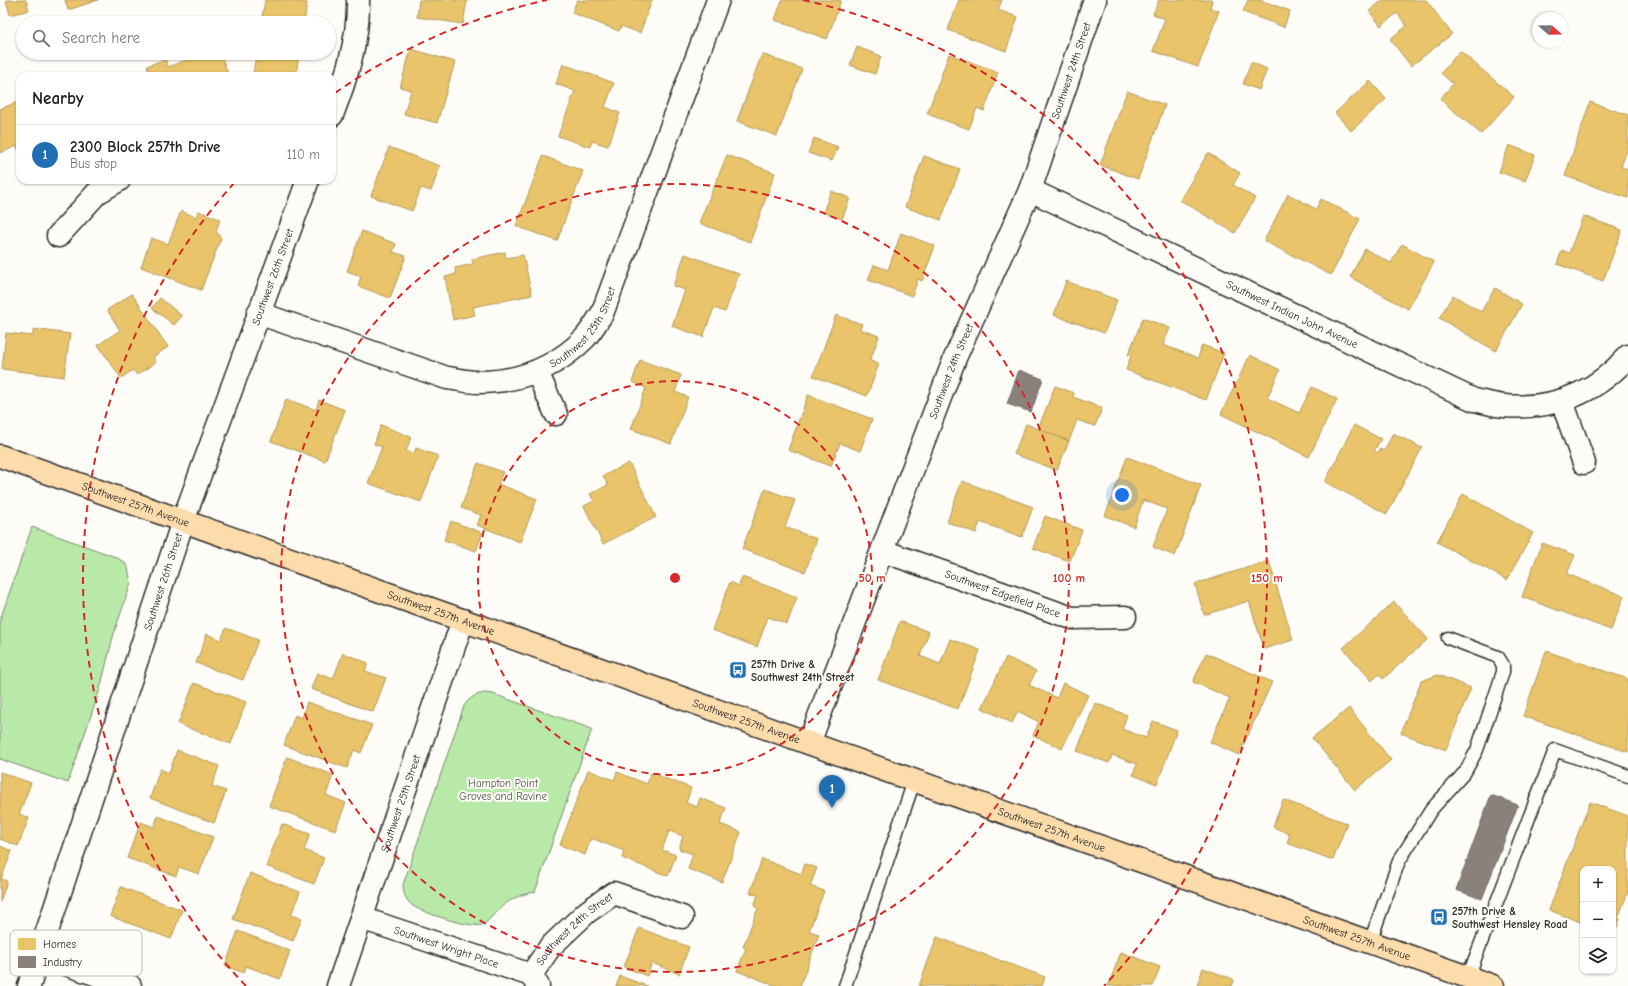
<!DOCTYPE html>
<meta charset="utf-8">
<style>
:root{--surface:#fff;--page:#f6f6f6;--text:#202124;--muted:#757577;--line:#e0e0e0;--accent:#1f6fb2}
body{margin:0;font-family:"Comic Neue",sans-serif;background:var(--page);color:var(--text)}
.controls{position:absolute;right:12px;bottom:12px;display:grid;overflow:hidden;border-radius:8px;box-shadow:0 1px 3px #0004}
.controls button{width:36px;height:36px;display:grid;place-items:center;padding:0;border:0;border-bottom:1px solid var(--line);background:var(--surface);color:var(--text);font:20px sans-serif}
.compass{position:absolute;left:1532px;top:12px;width:36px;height:36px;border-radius:50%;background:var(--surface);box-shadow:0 1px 3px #0004;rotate:110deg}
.you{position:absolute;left:1122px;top:495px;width:14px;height:14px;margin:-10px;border:3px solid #fff;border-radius:50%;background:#1a73e8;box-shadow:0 0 0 6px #1a73e833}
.badge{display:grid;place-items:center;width:26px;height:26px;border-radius:50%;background:var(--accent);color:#fff;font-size:13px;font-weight:700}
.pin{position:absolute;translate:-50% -33px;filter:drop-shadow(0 1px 2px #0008)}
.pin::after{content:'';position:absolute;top:21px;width:14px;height:12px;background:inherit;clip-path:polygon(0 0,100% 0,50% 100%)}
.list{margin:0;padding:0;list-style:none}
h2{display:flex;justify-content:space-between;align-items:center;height:52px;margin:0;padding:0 16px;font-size:17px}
h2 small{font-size:13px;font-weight:400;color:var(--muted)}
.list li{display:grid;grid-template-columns:26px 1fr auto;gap:12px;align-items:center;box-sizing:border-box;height:60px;padding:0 16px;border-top:1px solid var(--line)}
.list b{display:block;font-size:15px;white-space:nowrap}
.list p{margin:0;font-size:13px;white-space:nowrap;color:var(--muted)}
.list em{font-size:13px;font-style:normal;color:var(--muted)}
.icon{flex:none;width:22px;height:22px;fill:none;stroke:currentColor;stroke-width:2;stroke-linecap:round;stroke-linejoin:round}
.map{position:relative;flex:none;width:1628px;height:986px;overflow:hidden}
.search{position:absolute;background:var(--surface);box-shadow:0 1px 3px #0004;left:16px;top:16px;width:320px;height:44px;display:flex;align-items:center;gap:10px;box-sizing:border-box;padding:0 14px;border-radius:22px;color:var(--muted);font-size:15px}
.panel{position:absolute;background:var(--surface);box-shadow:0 1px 3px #0004;left:16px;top:72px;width:320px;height:112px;border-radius:12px}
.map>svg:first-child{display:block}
</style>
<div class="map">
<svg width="1628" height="986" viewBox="0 0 1628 986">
<rect width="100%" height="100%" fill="#fdfcf7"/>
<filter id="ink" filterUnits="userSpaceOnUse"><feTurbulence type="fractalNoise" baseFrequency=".025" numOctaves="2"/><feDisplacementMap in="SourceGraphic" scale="8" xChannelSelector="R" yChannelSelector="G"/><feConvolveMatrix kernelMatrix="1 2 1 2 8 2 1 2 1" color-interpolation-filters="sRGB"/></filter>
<g filter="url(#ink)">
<g fill="#b9e9a8" stroke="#728a6a">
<path d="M32,527L116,557L125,563L128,568L131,583L114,633L100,689L68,783L0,759V620Z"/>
<path d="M485,693L493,694L592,729L535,892C520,894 508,900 497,911C492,916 489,922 481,925C471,928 423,913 413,906C406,901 403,893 403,885L464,706C469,698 476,694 485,693Z"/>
</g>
<g fill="#e9c46a" stroke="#b09657">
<path d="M6,0H26L29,10L10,15Z"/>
<path d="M65,0H98L68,10Z"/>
<path d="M265,0H284L307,3L304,23H261Z"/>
<path d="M419,0H467L463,24L417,17Z"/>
<path d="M577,0L584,1V0H652L640,33L621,26L619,31L572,13Z"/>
<path d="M782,0H841L827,39L775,20Z"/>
<path d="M959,0H1002L998,10L1018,17L1006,51L948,30Z"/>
<path d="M1159,0H1212L1210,8L1219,11L1198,67L1153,51L1165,19L1153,14Z"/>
<path d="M1248,0H1260L1290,11L1284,27L1243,12Z"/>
<path d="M1383,0H1426L1452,34L1411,66L1390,39L1407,26L1397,13L1381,26L1369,11Z"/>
<path d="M857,47L881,56L875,74L850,65Z"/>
<path d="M411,49L455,62L437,123L404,114L411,90L400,87Z"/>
<path d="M1460,51L1514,97L1481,134L1440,99L1453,84L1441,73Z"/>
<path d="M205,53H220L229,76H151L147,66L165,59L168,67Z"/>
<path d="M256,53H299L296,76H253Z"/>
<path d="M762,54L802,69L777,136L737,121Z"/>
<path d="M949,54L998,72L984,111L977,108L969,129L927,114Z"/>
<path d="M1251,62L1267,69L1259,90L1243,84Z"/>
<path d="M563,64L614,83L605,107L620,113L608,146L592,141L590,147L558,136L575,91L556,84Z"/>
<path d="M1370,81L1386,99L1351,131L1335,113Z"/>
<path d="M1127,91L1165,105L1138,179L1100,165Z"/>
<path d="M20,101V154L17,146L0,153V109Z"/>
<path d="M1590,102L1628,115V147L1621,167L1628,169V198L1565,176Z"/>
<path d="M814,138L838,147L832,161L808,153Z"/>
<path d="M1509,145L1535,155L1525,181L1499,172Z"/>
<path d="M389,147L440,166L431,191L421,188L412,211L371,196Z"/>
<path d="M1208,153L1240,173L1233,185L1255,198L1235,233L1180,200Z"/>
<path d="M727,155L775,173L750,242L699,223Z"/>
<path d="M543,156L583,171L557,241L516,226Z"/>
<path d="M924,156L960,169L941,220L905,207Z"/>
<path d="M831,191L850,198L842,219L823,212Z"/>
<path d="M1288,194L1316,209L1321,199L1360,219L1331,275L1264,241Z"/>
<path d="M181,211L196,217L198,211L220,219L216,231L221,238L201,290L141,267L151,238L168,244Z"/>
<path d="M1583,216L1622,230L1603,281L1557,264L1562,250L1569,253Z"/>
<path d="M362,231L396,244L393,252L406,256L390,298L358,286L361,276L347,271Z"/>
<path d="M901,233L935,246L922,281L918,279L912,296L868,280L874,265L888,270Z"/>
<path d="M1402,244L1434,262L1408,309L1350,277L1365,249L1391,263Z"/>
<path d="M505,252L506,258L523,255L532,295L473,307L475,315L453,320L445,277L456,274L455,268L473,264L472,259Z"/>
<path d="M685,254L739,274L725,312L714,308L703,337L672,326L685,290L673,286Z"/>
<path d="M1066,281L1117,300L1104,333L1054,315Z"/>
<path d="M1495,288L1522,304L1496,351L1439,318L1453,295L1481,312Z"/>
<path d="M132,294L168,347L153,357L156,362L137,375L133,370L121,378L98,345L120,330L107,310Z"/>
<path d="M160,298L182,316L174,325L152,308Z"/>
<path d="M836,315L862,324L860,329L879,336L870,361L879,364L867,396L813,376Z"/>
<path d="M1143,318L1170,328L1163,345L1198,358L1202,345L1224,353L1206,400L1126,370L1131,356L1128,355Z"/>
<path d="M33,329L70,334L64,377L2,369L6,333L33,336Z"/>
<path d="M1250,355L1280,370L1267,398L1299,413L1312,387L1337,399L1309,457L1221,414Z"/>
<path d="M640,360L681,375L675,392L688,397L671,444L631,429L646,388L632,382Z"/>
<path d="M1055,386L1074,393L1073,397L1102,408L1095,426L1077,420L1069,441L1038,429Z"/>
<path d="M808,395L872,419L860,451L840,443L831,466L788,450Z"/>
<path d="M286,399L316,410L319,400L345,410L325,461L271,441Z"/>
<path d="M1026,424L1069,441L1057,470L1014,454Z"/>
<path d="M381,425L411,437L406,451L414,454L416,448L438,456L421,502L368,483L382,447L374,444Z"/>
<path d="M1354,425L1381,439L1374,451L1378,453L1380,449L1384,451L1393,433L1422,448L1387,514L1325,482Z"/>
<path d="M1127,457L1201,485L1175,556L1153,547L1167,509L1143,500L1134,527L1105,516Z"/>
<path d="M478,463L503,472L498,484L537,499L520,542L477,525L481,515L461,508Z"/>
<path d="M629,463L656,517L603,544L584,506L594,501L590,494L608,485L603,476Z"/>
<path d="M962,481L1033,507L1022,537L980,522L976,533L947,522Z"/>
<path d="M765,489L795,500L785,527L817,539L805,572L742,549Z"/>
<path d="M1463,494L1533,533L1507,580L1437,542Z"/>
<path d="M1045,516L1082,530L1070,561L1033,548Z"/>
<path d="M451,521L483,533L476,551L444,540Z"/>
<path d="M1542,543L1575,555L1567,574L1624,596L1611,630L1522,597Z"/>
<path d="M1269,561L1293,640L1264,649L1249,601L1204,615L1195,584Z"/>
<path d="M742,577L797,597L787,624L768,617L757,647L712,630L730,582L739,586Z"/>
<path d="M1394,602L1428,639L1383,679L1379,674L1372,681L1343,648Z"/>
<path d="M900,621L929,632L920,656L940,664L950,639L980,650L958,709L878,680Z"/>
<path d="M226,628L258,640L243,680L196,663L207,634L221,640Z"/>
<path d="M1546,651L1628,679V752L1523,716Z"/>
<path d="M343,653L368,663L365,671L386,678L373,712L311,689L317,673L333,679Z"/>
<path d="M1206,653L1272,682L1239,755L1210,742L1230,698L1193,682Z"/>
<path d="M1006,657L1036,671L1029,685L1057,698L1063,683L1088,695L1062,749L1033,735L1039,722L1018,711L1012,723L982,708Z"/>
<path d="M1438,675L1471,688L1446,750L1401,733L1421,681Z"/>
<path d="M194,683L246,702L231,744L178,724Z"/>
<path d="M307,702L372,725L361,753L354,750L347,768L284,745L295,715L302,718Z"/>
<path d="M1095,703L1127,715L1122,729L1146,738L1153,721L1177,730L1157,784L1133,775L1137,764L1112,755L1109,763L1077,751Z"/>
<path d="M1349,708L1391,760L1355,790L1312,738Z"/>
<path d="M177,750L219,766L212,786L226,791L214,823L150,798L160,769L169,773Z"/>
<path d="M287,757L333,775L326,795L346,803L335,830L269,806Z"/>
<path d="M588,770L614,780L617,772L647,784L651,773L691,788L686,803L697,807L700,798L726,808L720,824L741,832L722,882L688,869L693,854L679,849L683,836L669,831L662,850L676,855L668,876L622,858L624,851L591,838L585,855L560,845Z"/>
<path d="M0,772L31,783L19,814L29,818L18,846L0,839Z"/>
<path d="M1283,800L1347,823L1333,860L1287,843L1290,834L1273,827Z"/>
<path d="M1590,802L1628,816V892L1618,918L1620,919L1614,934L1613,869H1583V923L1549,910Z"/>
<path d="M158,816L213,837L199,874L179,867L176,876L127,858L141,822L154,827Z"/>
<path d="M282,824L310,834L304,850L324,858L314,884L266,866Z"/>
<path d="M0,846L12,851L1,879L7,881L0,902Z"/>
<path d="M762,859L801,874L805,864L817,868L810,886L824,891L809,931L819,934L800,986H777L737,971L746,948L743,947L758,908L754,906L758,895L750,893Z"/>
<path d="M250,873L300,892L291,915L302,918L293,941L233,919Z"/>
<path d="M121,887L182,910L171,939L110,916Z"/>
<path d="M639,928L689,947L679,974L652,963L647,976L624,967Z"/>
<path d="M238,931L290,951L280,979L246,966L244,973L225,966Z"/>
<path d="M937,937L1045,977L1042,986H919Z"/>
<path d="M1121,952L1160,967L1153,986H1108Z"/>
<path d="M1203,968L1233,979L1234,981L1232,986H1197Z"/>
<path d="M620,976L647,986H616Z"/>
</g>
<g fill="#8a817c" stroke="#6e6764">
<path d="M1019,370L1043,379L1031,412L1007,404Z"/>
<path d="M1491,795L1518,805L1482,899L1456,890Z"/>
</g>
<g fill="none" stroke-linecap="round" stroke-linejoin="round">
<defs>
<g id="service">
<path d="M1370,942L1399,861L1431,810L1465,772L1477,750L1503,672V665L1498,657L1448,638"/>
<path d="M1468,977L1555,750L1628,776"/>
<path d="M845,986L914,781"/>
</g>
<g id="minor">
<path d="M332,115C346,79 359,39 358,0"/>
<path id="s1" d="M1030,190L1474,400C1484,402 1494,405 1504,406C1553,410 1596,393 1628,356"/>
<path d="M58,236L97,193L119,180"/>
<path id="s2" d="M258,313L447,378C457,379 468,382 478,382C519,382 555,368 584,339C591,332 596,322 602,314L718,0"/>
<path d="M537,372L556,414"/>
<path d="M1562,401L1584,463"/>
<path id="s3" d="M883,551L1072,618L1125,617"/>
<path id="s4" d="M809,743L955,358L1030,190L1095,0"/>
<path id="s5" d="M361,918L531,975"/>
<path d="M39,955L130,986"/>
<path id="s6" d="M29,986L183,521L308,180"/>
<path id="s7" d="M338,986L463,620"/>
<path id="s8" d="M538,986L531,975L550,947L587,912L614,893L682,917"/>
</g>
<g id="primary">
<path id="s9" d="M0,456L1493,986"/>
</g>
</defs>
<use href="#service" stroke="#2b2b2b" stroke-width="15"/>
<use href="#minor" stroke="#2b2b2b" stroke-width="25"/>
<use href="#primary" stroke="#2b2b2b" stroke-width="25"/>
<use href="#service" stroke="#fdfcf7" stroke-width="12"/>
<use href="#minor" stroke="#fdfcf7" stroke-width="22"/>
<use href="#primary" stroke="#fddcac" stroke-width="22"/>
</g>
</g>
<g fill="none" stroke="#d62828" stroke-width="2" stroke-dasharray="7 5">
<circle cx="675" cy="578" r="197"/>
<circle cx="675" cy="578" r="394"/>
<path d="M246 986A592 592 0 0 1 235 182M335 93A592 592 0 0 1 547 0M803 0A592 592 0 0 1 1104 986"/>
</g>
<defs>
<symbol id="bus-square" viewBox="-11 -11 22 22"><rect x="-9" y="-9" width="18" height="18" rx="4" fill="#1f6fb2" stroke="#fdfcf7"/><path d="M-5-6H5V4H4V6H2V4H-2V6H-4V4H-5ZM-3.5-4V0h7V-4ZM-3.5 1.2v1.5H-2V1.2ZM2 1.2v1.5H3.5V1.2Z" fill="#fff"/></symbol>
</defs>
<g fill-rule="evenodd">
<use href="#bus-square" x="728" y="660" width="20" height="20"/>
<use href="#bus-square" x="1429" y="907" width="20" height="20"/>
</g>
<g text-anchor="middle" stroke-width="4" stroke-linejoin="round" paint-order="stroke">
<g font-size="11" fill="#2b2b2b" stroke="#fdfcf7">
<text dy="4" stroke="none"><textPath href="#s4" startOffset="722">Southwest 24th Street</textPath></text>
<text dy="4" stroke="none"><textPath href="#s6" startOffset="750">Southwest 26th Street</textPath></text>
<text dy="4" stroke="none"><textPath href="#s1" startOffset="290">Southwest Indian John Avenue</textPath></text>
<text dy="4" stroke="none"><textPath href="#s2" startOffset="357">Southwest 25th Street</textPath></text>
<text dy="4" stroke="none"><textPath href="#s4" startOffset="398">Southwest 24th Street</textPath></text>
<text dy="4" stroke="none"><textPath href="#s9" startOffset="144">Southwest 257th Avenue</textPath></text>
<text dy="4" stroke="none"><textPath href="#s6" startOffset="426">Southwest 26th Street</textPath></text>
<text dy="4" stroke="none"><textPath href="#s3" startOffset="127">Southwest Edgefield Place</textPath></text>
<text dy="4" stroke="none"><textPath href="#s9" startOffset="468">Southwest 257th Avenue</textPath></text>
<text dy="4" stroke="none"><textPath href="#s9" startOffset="792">Southwest 257th Avenue</textPath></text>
<text dy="4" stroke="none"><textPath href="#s7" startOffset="193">Southwest 25th Street</textPath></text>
<text dy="4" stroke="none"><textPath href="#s9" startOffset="1116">Southwest 257th Avenue</textPath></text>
<text dy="4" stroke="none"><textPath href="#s8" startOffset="77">Southwest 24th Street</textPath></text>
<text dy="4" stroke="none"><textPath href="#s9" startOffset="1440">Southwest 257th Avenue</textPath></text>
<text dy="4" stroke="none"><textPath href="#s5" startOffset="90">Southwest Wright Place</textPath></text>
</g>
<g font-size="11" font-weight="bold" fill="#2b2b2b" stroke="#fdfcf7" text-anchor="start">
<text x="751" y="668">257th Drive &amp;<tspan x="751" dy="13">Southwest 24th Street</tspan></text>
<text x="1452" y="915">257th Drive &amp;<tspan x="1452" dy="13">Southwest Hensley Road</tspan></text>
</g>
<g font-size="11" fill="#4e5a4a" stroke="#fdfcf7">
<text x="503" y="787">Hampton Point<tspan x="503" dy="13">Groves and Ravine</tspan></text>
</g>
</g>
<rect x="10" y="930" width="132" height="46" rx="6" fill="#fdfcf7" stroke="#bebdba" stroke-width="1"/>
<rect x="18" y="938" width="18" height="12" fill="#e9c46a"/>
<rect x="18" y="956" width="18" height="12" fill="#8a817c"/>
<g font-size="11" fill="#2b2b2b">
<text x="43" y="948">Homes</text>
<text x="43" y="966">Industry</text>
</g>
<circle cx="675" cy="578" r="6" fill="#d62828" stroke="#fdfcf7" stroke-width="2"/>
<g font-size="12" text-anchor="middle" font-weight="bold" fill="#d62828" stroke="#fdfcf7" stroke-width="4" stroke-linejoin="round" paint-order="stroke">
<text x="872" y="582">50 m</text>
<text x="1069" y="582">100 m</text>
<text x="1267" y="582">150 m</text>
</g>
</svg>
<div class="controls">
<button>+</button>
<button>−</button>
<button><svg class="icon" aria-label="layers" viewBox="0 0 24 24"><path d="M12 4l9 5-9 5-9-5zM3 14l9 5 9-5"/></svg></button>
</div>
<svg class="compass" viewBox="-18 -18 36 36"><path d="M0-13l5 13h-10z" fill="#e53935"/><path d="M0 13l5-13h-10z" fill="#757577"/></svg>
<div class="you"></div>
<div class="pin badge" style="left:832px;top:808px">1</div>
<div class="search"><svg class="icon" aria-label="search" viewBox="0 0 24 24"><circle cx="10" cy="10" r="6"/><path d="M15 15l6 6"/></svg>Search here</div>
<section class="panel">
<h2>Nearby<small></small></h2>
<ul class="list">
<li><span class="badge">1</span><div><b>2300 Block 257th Drive</b><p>Bus stop</p></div><em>110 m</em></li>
</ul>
</section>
</div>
